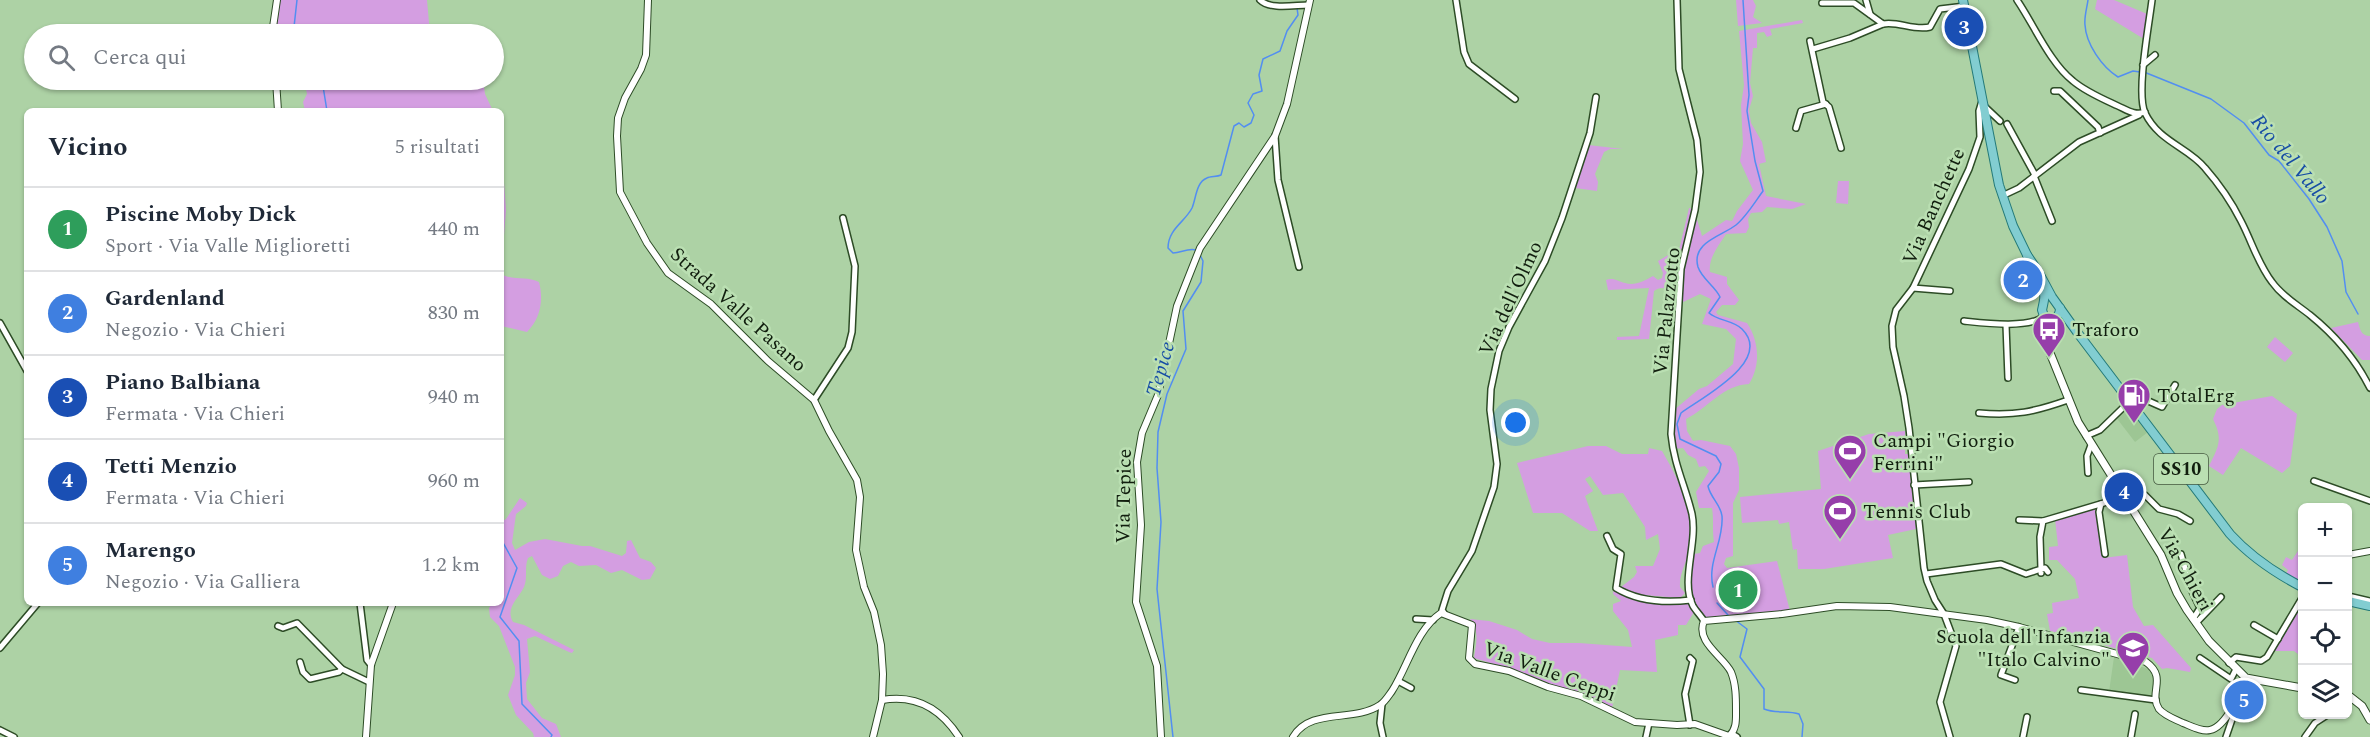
<!DOCTYPE html>
<html lang="it">
<meta charset="utf-8">
<style>
:root{--surface:#fff;--page:#f2f2f3;--text:#1f2937;--muted:#747a83;--line:#e0e1e3;--accent:#7c3aed}
body{margin:0;font-family:Spectral,serif;background:var(--page);color:var(--text)}
.controls{position:absolute;right:18px;bottom:18px;display:grid;overflow:hidden;border-radius:9px;box-shadow:0 2px 4px #0004}
.controls button{width:54px;height:54px;display:grid;place-items:center;padding:0;border:0;border-bottom:2px solid var(--line);background:var(--surface);color:var(--text);font:30px sans-serif}
.you{position:absolute;left:1516px;top:423px;width:21px;height:21px;margin:-15px;border:4px solid #fff;border-radius:50%;background:#1a73e8;box-shadow:0 0 0 9px #1a73e833}
.badge{display:grid;place-items:center;width:39px;height:39px;border-radius:50%;background:var(--accent);color:#fff;font-size:20px;font-weight:700}
.pin{position:absolute;translate:-50% -50%;border:3px solid #fff;box-shadow:0 2px 6px #0006}
.list{margin:0;padding:0;list-style:none}
h2{display:flex;justify-content:space-between;align-items:center;height:78px;margin:0;padding:0 24px;font-size:26px}
h2 small{font-size:20px;font-weight:400;color:var(--muted)}
.list li{display:grid;grid-template-columns:39px 1fr auto;gap:18px;align-items:center;box-sizing:border-box;height:84px;padding:0 24px;border-top:2px solid var(--line)}
.list b{display:block;font-size:22px;white-space:nowrap}
.list p{margin:0;font-size:20px;white-space:nowrap;color:var(--muted)}
.list em{font-size:20px;font-style:normal;color:var(--muted)}
.icon{flex:none;width:33px;height:33px;fill:none;stroke:currentColor;stroke-width:2;stroke-linecap:round;stroke-linejoin:round}
.map{position:relative;flex:none;width:2370px;height:737px;overflow:hidden}
.search{position:absolute;background:var(--surface);box-shadow:0 2px 4px #0004;left:24px;top:24px;width:480px;height:66px;display:flex;align-items:center;gap:15px;box-sizing:border-box;padding:0 21px;border-radius:33px;color:var(--muted);font-size:22px}
.panel{position:absolute;background:var(--surface);box-shadow:0 2px 4px #0004;left:24px;top:108px;width:480px;height:498px;border-radius:9px}
.map>svg:first-child{display:block}
</style>
<div class="map">
<svg width="2370" height="737" viewBox="0 0 2370 737">
<rect width="100%" height="100%" fill="#add2a5"/>
<g fill="#9dc694">
<path d="M2128,406L2148,432L2135,442L2115,416Z"/>
<path d="M2114,657L2151,670L2155,680L2153,697L2109,692Z"/>
</g>
<g fill="#d49ee1">
<path d="M280,0H427L430,34H275Z"/>
<path d="M1736,0H1753L1756,6L1753,17L1762,23L1738,26Z"/>
<path d="M2097,0H2114L2147,14L2144,39L2095,9Z"/>
<path d="M1802,20L1803,23L1770,29L1772,35L1767,37L1764,32L1757,33V48H1753L1750,83L1753,96L1749,110L1751,123L1762,142L1766,162L1759,164L1766,196L1806,204L1792,209L1767,207L1762,212L1751,213L1748,219L1749,227L1746,233L1726,234C1719,245 1708,258 1710,272L1727,277V284L1739,300L1735,305H1722L1716,312L1718,315L1747,323C1759,341 1761,365 1749,384C1723,385 1708,408 1686,419L1687,431L1693,441L1701,440L1730,446L1736,454L1739,468V490L1733,503V556L1726,558L1724,564L1727,568L1777,561L1790,611L1705,618C1689,599 1690,578 1694,554L1700,553L1703,546L1714,542C1712,530 1714,520 1712,508H1699L1696,492L1709,471L1705,466L1699,467L1696,459L1688,455L1683,448L1674,449V410L1699,389L1707,386L1733,364L1736,339L1726,329L1702,324L1711,299L1700,294L1681,303L1683,269L1696,216L1702,236L1726,220L1732,221L1737,211L1753,190L1740,161L1743,144L1741,105L1744,85L1739,31Z"/>
<path d="M292,80H483L485,94L493,111H305L303,102L307,94L304,80L292,83Z"/>
<path d="M501,141L506,210L501,274C513,281 527,276 539,282C544,301 540,319 527,332L501,326Z"/>
<path d="M1588,145L1623,149H1610L1604,152L1595,174L1598,182L1597,191L1575,188Z"/>
<path d="M1838,181H1849L1848,204L1836,203Z"/>
<path d="M1689,208L1693,209L1677,294C1670,289 1661,285 1654,291L1649,339L1617,340V337L1639,336L1649,288L1608,290L1606,280C1614,277 1617,281 1625,283C1635,286 1644,281 1653,276L1658,280L1662,278L1663,273L1658,261L1670,254H1678Z"/>
<path d="M2358,322C2360,329 2361,336 2370,336V360H2362L2331,328Z"/>
<path d="M2275,337L2293,353L2285,362L2267,347Z"/>
<path d="M2272,396L2297,414L2290,466L2282,473L2241,448L2223,475L2209,466C2219,446 2223,439 2213,419L2217,409L2222,405Z"/>
<path d="M1905,431V454H1908L1916,529L1888,535L1893,558L1824,569H1798L1797,549L1793,550L1789,522L1779,524L1778,520L1742,523L1740,497L1821,489L1818,451L1869,434Z"/>
<path d="M1588,446H1606L1622,454H1648L1649,448L1662,451C1680,482 1696,514 1689,550C1687,563 1679,573 1680,587L1685,593L1680,598L1631,594L1621,587L1634,577L1637,572L1635,566H1653L1660,549L1658,534L1646,540L1645,527L1623,493L1603,495L1590,476L1585,479L1593,491L1585,496L1598,531H1590L1562,513H1533L1517,463Z"/>
<path d="M520,498L527,503L526,506L516,514L512,543L515,550L529,542L545,539L582,546H590L622,556L626,553L627,541L631,540L640,558L651,562L656,568L650,579L642,580L622,570L611,573L596,565L579,566L571,562L563,566L558,576L550,579L542,575L532,556L528,558C524,568 528,577 524,587C518,599 505,608 513,622L524,625L574,650L572,653L569,652L535,636L527,639L530,672L526,683L527,699L542,718L556,724L561,737H534L533,733L516,715L508,695L515,675V667L499,626L490,617L489,608L492,603H501V522L506,519Z"/>
<path d="M2096,508L2103,558L2127,555L2133,607L2144,626L2153,625L2191,668L2190,672L2167,668L2162,669L2152,658L2050,631L2047,614L2053,613L2052,603L2079,598L2075,579L2057,560H2049V547L2058,546L2055,519Z"/>
<path d="M2302,545V582L2286,574L2288,570L2282,565L2286,557L2292,560Z"/>
<path d="M1614,588L1632,599L1672,604L1689,601L1694,612L1686,625H1678V635L1655,640L1657,672L1620,670L1612,708L1520,672L1474,658C1476,644 1480,631 1470,619L1489,621L1517,630L1532,639L1550,643H1579L1632,647L1628,630L1613,611V604L1621,601L1613,594Z"/>
<path d="M2300,607L2302,608V657L2294,651H2273Z"/>
</g>
<g fill="none" stroke-linecap="round" stroke-linejoin="round">
<g stroke="#528ef1" stroke-width="1.5">
<path d="M297,0L294,27L303,34"/>
<path d="M2088,0C2087,8 2084,17 2085,25C2086,44 2102,67 2118,77L2133,71L2140,72"/>
<path d="M2144,72L2211,99L2244,123L2269,155L2279,161L2309,199L2327,227L2342,261L2346,292L2358,314"/>
<path d="M322,80L327,111"/>
<path d="M1196,250C1187,248 1181,253 1173,253L1168,248C1168,229 1185,222 1192,208C1196,199 1196,182 1207,178C1210,176 1217,177 1221,175L1234,126L1239,123L1244,127L1251,123L1254,115L1248,103L1253,94L1262,91L1259,75L1263,59L1280,51L1287,31L1298,15L1297,8"/>
<path d="M501,539L517,568L500,617L519,641L522,704L552,735L551,737"/>
<path d="M1713,587C1707,562 1724,541 1722,516C1721,505 1710,497 1708,486L1719,472L1721,464L1716,456L1680,439L1677,424L1681,413C1701,398 1774,361 1742,329C1733,320 1718,321 1709,313L1720,297C1715,286 1702,279 1698,267C1691,242 1722,236 1736,225C1746,217 1755,202 1763,191L1755,161L1747,111L1749,95L1743,0"/>
<path d="M1717,603L1728,615"/>
<path d="M1735,620L1747,629L1740,657L1764,689V709C1776,714 1788,710 1799,714L1803,724L1802,737"/>
<path d="M1173,737L1157,589L1161,522L1157,468L1158,432L1167,394L1186,349L1183,311L1201,282L1203,261L1199,253"/>
</g>
<defs>
<g id="minor">
<path d="M1260,0C1270,10 1295,5 1308,5"/>
<path d="M1456,0L1464,52L1469,64L1515,99"/>
<path d="M1677,0L1679,69L1697,140L1700,172L1695,210L1681,269L1671,434C1674,465 1685,485 1692,514C1698,543 1680,581 1693,606C1696,611 1701,616 1704,621"/>
<path d="M1866,0L1870,14"/>
<path d="M2017,0C2034,25 2050,63 2073,81C2086,92 2103,99 2118,106C2127,110 2135,116 2145,112"/>
<path d="M2152,0C2149,25 2136,93 2145,113C2159,142 2188,147 2205,168C2219,184 2232,203 2241,221C2252,242 2258,264 2272,282C2282,296 2296,304 2310,315C2336,336 2355,358 2370,388"/>
<path d="M1822,3H1854L1883,24C1899,21 1913,31 1930,27L1940,9L1965,6"/>
<path d="M1810,41L1823,102L1829,107L1841,148"/>
<path d="M1813,49L1850,38L1883,24"/>
<path d="M2143,65L2155,55"/>
<path d="M2054,91H2060L2098,127L2100,133"/>
<path d="M1984,106L2000,121"/>
<path d="M2007,124L2035,175"/>
<path d="M1796,128L1801,111L1826,104"/>
<path d="M1275,136L1278,180L1299,267"/>
<path d="M2034,176L2052,221"/>
<path d="M2002,196L2019,188L2079,142L2139,115"/>
<path d="M1913,288L1950,291"/>
<path d="M1964,321C1983,323 2030,329 2044,316"/>
<path d="M0,323L27,371"/>
<path d="M2006,325L2008,378"/>
<path d="M814,400L848,348L852,332L855,266L843,218"/>
<path d="M1979,413C2015,416 2034,412 2068,400"/>
<path d="M2086,436L2100,430L2134,397L2137,396L2162,407L2175,385"/>
<path d="M2088,473L2087,456L2091,445"/>
<path d="M2314,481L2370,501"/>
<path d="M1914,485L1969,482"/>
<path d="M2101,504L2099,512L2105,554"/>
<path d="M2129,504L2145,495L2159,509L2178,514L2190,521"/>
<path d="M2019,520L2043,521"/>
<path d="M1607,536L1613,549L1621,554L1616,588C1639,602 1665,603 1691,600"/>
<path d="M2181,554L2191,589L2200,608L2193,619"/>
<path d="M2041,573V569L2045,568L2048,572"/>
<path d="M1926,574L2001,564L2026,574L2041,569L2040,537L2043,521L2124,497"/>
<path d="M2348,596L2370,601"/>
<path d="M360,603L367,660L371,665"/>
<path d="M1444,613L1442,610L1448,591L1472,551L1494,487L1497,464L1490,410L1491,389L1499,351L1509,327L1545,261L1562,218L1590,133L1596,97"/>
<path d="M1416,619L1433,620"/>
<path d="M2196,623L2221,597"/>
<path d="M2254,625L2278,639"/>
<path d="M278,626L283,628L297,623L342,669L369,682"/>
<path d="M0,648L38,603"/>
<path d="M2200,658L2231,679L2236,669"/>
<path d="M300,662L303,672L310,679L339,672L342,669"/>
<path d="M2229,663L2236,657L2261,661L2267,657L2302,598"/>
<path d="M2015,680L2001,675L2019,627"/>
<path d="M1398,681L1411,688"/>
<path d="M2081,690L2156,700"/>
<path d="M1382,704L1380,723L1383,737"/>
<path d="M1690,725L1685,694L1693,661L1690,658"/>
<path d="M0,730L14,737"/>
<path d="M1732,734L1737,737"/>
<path d="M1646,737L1649,723"/>
<path d="M1950,737L1940,702L1956,646L1944,614L1935,600L1927,581L1924,568L1909,428L1904,396L1893,347L1892,326L1896,310L1913,288L1969,169L1980,137L1979,111L1982,101"/>
<path d="M2023,737L2027,717"/>
<path d="M2131,737L2135,714"/>
<path d="M2226,737L2239,699"/>
<path d="M2305,737L2315,723L2329,714"/>
</g>
<g id="tertiary">
<path d="M648,0L646,55L641,69L625,98L618,118L617,136L620,192L647,243L668,273L711,304L768,361L814,400L829,431L857,480L860,497L856,550L864,587L874,612L881,645L883,674L882,700L873,737"/>
<path d="M272,34L277,0"/>
<path d="M276,80L278,111"/>
<path d="M2348,555L2370,551"/>
<path d="M882,700C916,694 941,709 959,737"/>
<path d="M366,737L371,665L393,603"/>
<path d="M1161,737L1157,666L1136,602L1141,525L1137,462L1142,433L1158,395L1177,306L1200,248L1275,136L1287,104L1310,0"/>
<path d="M1293,737C1311,707 1353,723 1380,705C1385,702 1389,695 1392,691C1408,666 1416,630 1441,613L1472,625L1469,658L1475,664L1509,671L1548,687L1581,696L1635,722L1677,725L1695,724L1729,736C1737,729 1736,719 1736,710C1736,698 1736,684 1731,672C1724,657 1695,642 1704,621L1782,614L1837,606L1890,607L1987,620L2019,627L2146,662C2168,678 2148,692 2159,709C2165,716 2175,719 2183,723C2191,726 2202,732 2210,730C2226,727 2241,692 2246,678"/>
</g>
<g id="secondary">
<path d="M2044,316L2046,343L2078,422L2161,555L2177,593L2187,610L2209,641L2246,678L2302,688"/>
<path d="M2348,695L2362,706L2370,720"/>
</g>
<g id="primary">
<path d="M1963,0L1999,185L2013,226L2029,259"/>
<path d="M2027,255L2038,271L2052,297L2077,332L2230,534C2251,557 2275,573 2302,587"/>
<path d="M2042,286C2046,295 2044,301 2042,310L2044,316C2052,322 2060,318 2060,308"/>
<path d="M2348,601L2370,606"/>
</g>
</defs>
<use href="#minor" stroke="#2d4c26" stroke-width="8"/>
<use href="#tertiary" stroke="#2d4c26" stroke-width="8"/>
<use href="#secondary" stroke="#2d4c26" stroke-width="9"/>
<use href="#primary" stroke="#247a79" stroke-width="10"/>
<use href="#minor" stroke="#fff" stroke-width="5"/>
<use href="#tertiary" stroke="#fff" stroke-width="6"/>
<use href="#secondary" stroke="#fff" stroke-width="7"/>
<use href="#primary" stroke="#82cdd1" stroke-width="8"/>
</g>
<defs>
<symbol id="bus-pin" viewBox="-11 -11 22 30"><path d="M0 17L-7.5 6A9.5 9.5 0 1 1 7.5 6Z" fill="#963eaa" stroke="#badfb2"/><path d="M-5-6H5V4H4V6H2V4H-2V6H-4V4H-5ZM-3.5-4V0h7V-4ZM-3.5 1.2v1.5H-2V1.2ZM2 1.2v1.5H3.5V1.2Z" fill="#fff"/></symbol>
<symbol id="fuel-pin" viewBox="-11 -11 22 30"><path d="M0 17L-7.5 6A9.5 9.5 0 1 1 7.5 6Z" fill="#963eaa" stroke="#badfb2"/><path d="M-5.5-6h7V0h2V4h1.3V-2.5L3-4.5l.8-.8L6-3V5H2.5V1h-1V6h-7ZM-4.2-4.7v3.2H.2V-4.7Z" fill="#fff"/></symbol>
<symbol id="stadium-pin" viewBox="-11 -11 22 30"><path d="M0 17L-7.5 6A9.5 9.5 0 1 1 7.5 6Z" fill="#963eaa" stroke="#badfb2"/><path d="M0-5a6.5 5 0 1 0 0 10a6.5 5 0 1 0 0-10ZM-3.5-1.8h7v3.6h-7Z" fill="#fff"/></symbol>
<symbol id="school-pin" viewBox="-11 -11 22 30"><path d="M0 17L-7.5 6A9.5 9.5 0 1 1 7.5 6Z" fill="#963eaa" stroke="#badfb2"/><path d="M0-5L7-2L0 1L-7-2ZM-4 1L0 2.5L4 1V4Q0 6-4 4Z" fill="#fff"/></symbol>
</defs>
<g fill-rule="evenodd">
<use href="#bus-pin" x="2030" y="310" width="38" height="52"/>
<use href="#fuel-pin" x="2115" y="376" width="38" height="52"/>
<use href="#stadium-pin" x="1831" y="432" width="38" height="52"/>
<use href="#stadium-pin" x="1821" y="492" width="38" height="52"/>
<use href="#school-pin" x="2114" y="629" width="38" height="52"/>
</g>
<g text-anchor="middle" stroke-width="5" stroke-linejoin="round" paint-order="stroke">
<rect fill="#badfb2" stroke="#44583f" stroke-width="1.5" x="2154" y="454" width="54" height="30" rx="4.5"/>
<g font-size="18" font-weight="bold" fill="#111e0e">
<text x="2181" y="475">SS10</text>
</g>
<g font-size="20" fill="#111e0e" stroke="#badfb2">
<text transform="translate(1933 206) rotate(-66)" y="7">Via Banchette</text>
<text transform="translate(1510 298) rotate(-65)" y="7">Via dell'Olmo</text>
<text transform="translate(739 309) rotate(42)" y="7">Strada Valle Pasano</text>
<text transform="translate(1666 311) rotate(-84)" y="7">Via Palazzotto</text>
<text transform="translate(1123 496) rotate(-89)" y="7">Via Tepice</text>
<text transform="translate(2186 569) rotate(61)" y="7">Via Chieri</text>
<text transform="translate(1550 671) rotate(20)" y="7">Via Valle Ceppi</text>
</g>
<g font-size="20" fill="#111e0e" stroke="#badfb2" text-anchor="start">
<text x="2072" y="336">Traforo</text>
<text x="2157" y="402">TotalErg</text>
<text x="1873" y="447">Campi "Giorgio<tspan x="1873" dy="23">Ferrini"</tspan></text>
<text x="1863" y="518">Tennis Club</text>
<text x="2110" y="643" text-anchor="end">Scuola dell'Infanzia<tspan x="2110" dy="23">"Italo Calvino"</tspan></text>
</g>
<g font-size="21" font-style="italic" fill="#174da5" stroke="#badfb2">
<text transform="translate(2291 159) rotate(50)" y="7">Rio del Vallo</text>
<text transform="translate(1160 369) rotate(-74)" y="7">Tepice</text>
</g>
</g>
</svg>
<div class="controls">
<button>+</button>
<button>−</button>
<button><svg class="icon" aria-label="locate" viewBox="0 0 24 24"><circle cx="12" cy="12" r="6"/><path d="M12 2v4M12 18v4M2 12h4M18 12h4"/></svg></button>
<button><svg class="icon" aria-label="layers" viewBox="0 0 24 24"><path d="M12 4l9 5-9 5-9-5zM3 14l9 5 9-5"/></svg></button>
</div>
<div class="you"></div>
<div class="pin badge" style="left:1738px;top:590px;background:#2e9e5b">1</div>
<div class="pin badge" style="left:2023px;top:280px;background:#3f7fe0">2</div>
<div class="pin badge" style="left:1964px;top:27px;background:#1a4fb4">3</div>
<div class="pin badge" style="left:2124px;top:492px;background:#1a4fb4">4</div>
<div class="pin badge" style="left:2244px;top:700px;background:#3f7fe0">5</div>
<div class="search"><svg class="icon" aria-label="search" viewBox="0 0 24 24"><circle cx="10" cy="10" r="6"/><path d="M15 15l6 6"/></svg>Cerca qui</div>
<section class="panel">
<h2>Vicino<small>5 risultati</small></h2>
<ul class="list">
<li><span class="badge" style="background:#2e9e5b">1</span><div><b>Piscine Moby Dick</b><p>Sport · Via Valle Miglioretti</p></div><em>440 m</em></li>
<li><span class="badge" style="background:#3f7fe0">2</span><div><b>Gardenland</b><p>Negozio · Via Chieri</p></div><em>830 m</em></li>
<li><span class="badge" style="background:#1a4fb4">3</span><div><b>Piano Balbiana</b><p>Fermata · Via Chieri</p></div><em>940 m</em></li>
<li><span class="badge" style="background:#1a4fb4">4</span><div><b>Tetti Menzio</b><p>Fermata · Via Chieri</p></div><em>960 m</em></li>
<li><span class="badge" style="background:#3f7fe0">5</span><div><b>Marengo</b><p>Negozio · Via Galliera</p></div><em>1.2 km</em></li>
</ul>
</section>
</div>
